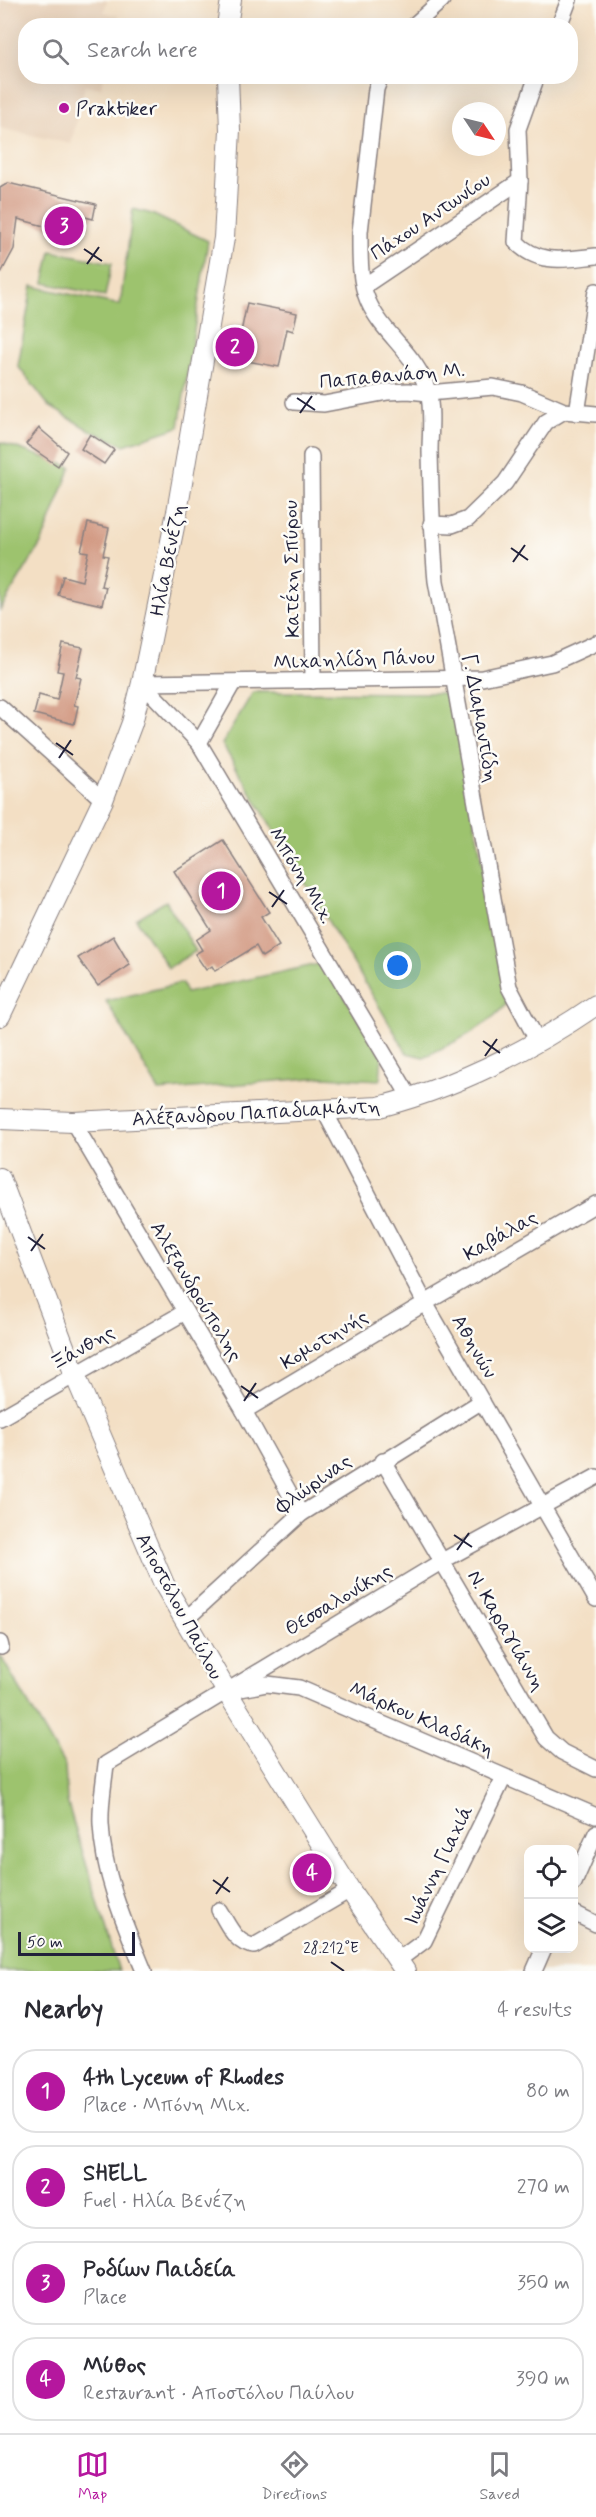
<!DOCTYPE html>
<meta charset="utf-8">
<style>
:root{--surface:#fff;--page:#f7f7f7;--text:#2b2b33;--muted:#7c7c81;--line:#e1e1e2;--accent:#b5179e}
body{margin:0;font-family:Mynerve,sans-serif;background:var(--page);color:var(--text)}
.controls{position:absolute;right:18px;bottom:18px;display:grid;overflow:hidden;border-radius:12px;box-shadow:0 6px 24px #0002}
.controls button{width:54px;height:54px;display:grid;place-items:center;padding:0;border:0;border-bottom:2px solid var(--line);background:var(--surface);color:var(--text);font:30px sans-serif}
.compass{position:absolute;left:452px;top:102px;width:54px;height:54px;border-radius:50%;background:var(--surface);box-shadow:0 6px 24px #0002;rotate:125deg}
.scale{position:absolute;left:18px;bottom:15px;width:117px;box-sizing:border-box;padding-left:6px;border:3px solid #22223b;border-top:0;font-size:16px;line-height:21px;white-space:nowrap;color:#22223b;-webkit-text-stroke:4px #fdfcf7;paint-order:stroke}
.you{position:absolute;left:398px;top:966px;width:21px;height:21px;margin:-15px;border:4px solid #fff;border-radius:50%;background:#1a73e8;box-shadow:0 0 0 9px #1a73e833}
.badge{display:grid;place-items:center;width:39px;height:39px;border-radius:50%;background:var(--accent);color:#fff;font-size:20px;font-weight:700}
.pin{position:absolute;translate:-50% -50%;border:3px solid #fff;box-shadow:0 2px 6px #0006}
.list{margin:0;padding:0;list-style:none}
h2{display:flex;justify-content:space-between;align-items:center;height:78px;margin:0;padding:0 24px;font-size:26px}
h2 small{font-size:20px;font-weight:400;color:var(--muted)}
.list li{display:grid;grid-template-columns:39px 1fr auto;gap:18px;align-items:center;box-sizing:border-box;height:84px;margin:0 12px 12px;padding:0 12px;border:2px solid var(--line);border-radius:24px}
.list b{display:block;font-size:22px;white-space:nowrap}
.list p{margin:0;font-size:20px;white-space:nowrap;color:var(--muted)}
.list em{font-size:20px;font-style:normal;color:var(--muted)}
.icon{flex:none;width:33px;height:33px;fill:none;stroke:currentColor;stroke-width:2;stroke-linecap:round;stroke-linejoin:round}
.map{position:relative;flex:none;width:596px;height:1971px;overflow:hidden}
.search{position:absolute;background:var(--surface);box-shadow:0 6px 24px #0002;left:18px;right:18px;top:18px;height:66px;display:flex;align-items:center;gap:15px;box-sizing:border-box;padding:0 21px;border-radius:24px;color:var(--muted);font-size:22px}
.sheet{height:462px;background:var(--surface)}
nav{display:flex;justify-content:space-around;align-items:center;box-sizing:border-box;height:84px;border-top:2px solid var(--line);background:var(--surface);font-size:16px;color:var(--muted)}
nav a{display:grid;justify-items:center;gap:3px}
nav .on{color:var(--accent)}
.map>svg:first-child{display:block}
</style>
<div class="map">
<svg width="596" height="1971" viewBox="0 0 596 1971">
<rect width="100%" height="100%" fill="#fdfcf7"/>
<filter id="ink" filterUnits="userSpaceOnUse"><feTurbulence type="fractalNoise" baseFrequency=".0167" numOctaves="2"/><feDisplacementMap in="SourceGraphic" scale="12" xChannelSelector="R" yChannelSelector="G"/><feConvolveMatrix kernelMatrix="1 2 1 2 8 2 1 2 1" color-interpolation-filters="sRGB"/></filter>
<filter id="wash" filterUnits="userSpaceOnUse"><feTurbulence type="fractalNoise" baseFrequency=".008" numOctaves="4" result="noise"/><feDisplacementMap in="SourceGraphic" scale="24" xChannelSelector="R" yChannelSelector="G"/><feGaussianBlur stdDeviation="1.35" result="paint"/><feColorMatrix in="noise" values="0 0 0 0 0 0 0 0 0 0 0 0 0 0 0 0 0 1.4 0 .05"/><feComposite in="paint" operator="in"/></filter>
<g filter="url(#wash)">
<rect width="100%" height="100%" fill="#f3dfc4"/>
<path fill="#e7cfb6" d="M0,0H107L104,12L119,16L116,25L26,26V76L103,77L101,88L85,85L71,144L0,128Z"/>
<g fill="#9dc36e" stroke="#607254" stroke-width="1.5">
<path d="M133,209L152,214L208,241L179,427L124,445L89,430L49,406L18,366L32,286L120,305Z"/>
<path d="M51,251L112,263L105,296L44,283Z"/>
<path d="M0,442L71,467L42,542L0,610Z"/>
<path d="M253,692L451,693L508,1002C485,1029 455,1042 424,1057L407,1053L222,744Z"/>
<path d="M166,901L196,951L168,968L136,919Z"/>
<path d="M323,963L382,1055L380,1080L323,1077L159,1091L106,1001L182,983L186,993Z"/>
<path d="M0,1655L65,1766L67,1801L119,1971H0Z"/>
</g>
<g id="blocks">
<g fill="#d29982">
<path d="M8,183L96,204L93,219L85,217L81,236L18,219L14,249L0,275V188Z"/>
<path d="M247,303L297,313L293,331L287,329L279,367L226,357L230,335L240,337Z"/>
<path d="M39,428L67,452L58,466L26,444Z"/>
<path d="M90,434L114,450L104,464L81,449Z"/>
<path d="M88,523L109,528L103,555L108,556L101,586L106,587L102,605L58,595L63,576L82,581L88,552L81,551Z"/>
<path d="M63,644L83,648L76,677L81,678L74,705L78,706L74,724L34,714L39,695L57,700L63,672L57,671Z"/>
<path d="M223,840L269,912L261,917L279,946L262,957L256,946L215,971L212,966L206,970L195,954L202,950L196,940L211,930L174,871Z"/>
<path d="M113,936L130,965L98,986L78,958Z"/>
</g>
</g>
</g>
<g filter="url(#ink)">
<use href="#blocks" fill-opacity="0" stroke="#8a8080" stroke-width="1.5"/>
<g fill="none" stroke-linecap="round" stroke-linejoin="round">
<defs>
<g id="minor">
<path d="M413,26L442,0"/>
<path d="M559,26L569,0"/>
<path d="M381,76L376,89L360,232C360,254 359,280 368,301C383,335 418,355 428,392C433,410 430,433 430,452C431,495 432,538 436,581L509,987L537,1040"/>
<path d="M537,76L518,129L520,181L516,242C539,266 567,259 596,256"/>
<path d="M364,286L520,181"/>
<path d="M294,402L324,404L388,392L408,391L429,393L493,387L522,393L564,411L596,414"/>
<path d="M577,413L596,291"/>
<path d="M311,456L313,681"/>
<path d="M431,524L452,525L468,519L505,483L546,422L564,411"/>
<path d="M142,683L199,743L411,1099"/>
<path d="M142,683L482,678L552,663L596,643"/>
<path d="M0,707L103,800"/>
<path d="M199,743L233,683"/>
<path d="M324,1110L425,1303L596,1599"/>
<path d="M73,1122L244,1411L301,1514"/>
<path d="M244,1411L425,1303L596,1204"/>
<path d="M0,1418L185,1312"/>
<path d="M383,1461L546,1738L562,1752L596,1769"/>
<path d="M184,1621L301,1514L482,1401"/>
<path d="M0,1643L1,1647"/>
<path d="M235,1690L267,1684L299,1688L596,1816"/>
<path d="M574,1883L596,1833"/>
<path d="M219,1910C228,1924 235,1944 254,1946L350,1890"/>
<path d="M574,1913L596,1924"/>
<path d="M397,1961L424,1941L504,1777"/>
<path d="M144,1971C125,1925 103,1875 101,1824C100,1804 104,1784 106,1764L444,1560L596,1477"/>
<path d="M534,1971L544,1948"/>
</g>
<g id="tertiary">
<path d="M227,26L231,0"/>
<path d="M0,1016L103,800L132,723L142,683L177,512L224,238L230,130L228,76"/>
<path d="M0,1119L73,1122L379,1107C457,1087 530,1050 596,1005"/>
<path d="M0,1178L75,1375L164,1584L227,1692L350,1890L405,1971"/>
</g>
</defs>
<use href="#minor" stroke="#8a8080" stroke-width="18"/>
<use href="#tertiary" stroke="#8a8080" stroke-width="22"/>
<use href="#minor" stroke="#fff" stroke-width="15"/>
<use href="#tertiary" stroke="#fff" stroke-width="20"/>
</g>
</g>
<path fill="none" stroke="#22223b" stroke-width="2" d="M84,249L102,261M87,264L99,247M297,398L315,410M300,413L312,396M511,548L528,560M513,562L525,545M56,743L73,755M59,758L71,740M269,892L287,904M272,907L284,890M483,1041L500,1053M485,1056L497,1039M28,1237L45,1249M31,1251L43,1234M241,1386L258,1398M244,1401L256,1383M454,1535L472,1547M457,1550L469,1533M213,1880L230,1892M216,1894L228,1877M331,1962L344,1971"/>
<circle fill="#b5179e" stroke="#fdfcf7" stroke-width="2" cx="64" cy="108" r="6"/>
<g text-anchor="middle" stroke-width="5" stroke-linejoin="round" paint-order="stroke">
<g font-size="20" fill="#22223b" stroke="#fdfcf7" text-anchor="start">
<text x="76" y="115">Praktiker</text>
</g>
<g font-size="20" fill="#22223b" stroke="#fdfcf7">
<text transform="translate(430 216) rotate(-34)" y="7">Πάχου Αντωνίου</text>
<text transform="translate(392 375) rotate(-5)" y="7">Παπαθανάση Μ.</text>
<text transform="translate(167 560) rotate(-79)" y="7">Ηλία Βενέζη</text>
<text transform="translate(291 569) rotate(-91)" y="7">Κατέχη Σπύρου</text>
<text transform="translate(354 659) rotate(-2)" y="7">Μιχαηλίδη Πάνου</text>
<text transform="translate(481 718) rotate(80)" y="7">Γ. Διαμαντίδη</text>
<text transform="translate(302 875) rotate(59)" y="7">Μπόνη Μιχ.</text>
<text transform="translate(256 1112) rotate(-3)" y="7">Αλέξανδρου Παπαδιαμάντη</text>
<text transform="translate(500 1235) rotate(-30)" y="7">Καβάλας</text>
<text transform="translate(197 1291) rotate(59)" y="7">Αλεξανδρούπολης</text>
<text transform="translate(324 1339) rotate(-31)" y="7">Κομοτηνής</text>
<text transform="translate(475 1346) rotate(60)" y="7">Αθηνών</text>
<text transform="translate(82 1347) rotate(-30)" y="7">Ξάνθης</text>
<text transform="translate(313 1483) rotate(-35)" y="7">Φλώρινας</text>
<text transform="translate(338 1599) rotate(-31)" y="7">Θεσσαλονίκης</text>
<text transform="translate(180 1606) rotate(62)" y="7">Αποστόλου Παύλου</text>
<text transform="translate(507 1630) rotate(60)" y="7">Ν. Καραγιάννη</text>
<text transform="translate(422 1718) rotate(24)" y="7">Μάρκου Κλαδάκη</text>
<text transform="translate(438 1865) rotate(-64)" y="7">Ιωάννη Γιαχιά</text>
</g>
</g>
<g font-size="15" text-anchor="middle" fill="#22223b" stroke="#fdfcf7" stroke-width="5" stroke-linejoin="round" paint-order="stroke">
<text x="331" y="1953">28.212°E</text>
</g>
</svg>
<div class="controls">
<button><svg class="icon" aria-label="locate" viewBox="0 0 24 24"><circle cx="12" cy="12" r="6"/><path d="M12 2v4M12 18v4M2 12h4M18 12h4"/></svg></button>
<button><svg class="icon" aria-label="layers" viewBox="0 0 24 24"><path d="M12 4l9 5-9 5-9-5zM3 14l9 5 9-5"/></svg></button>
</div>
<svg class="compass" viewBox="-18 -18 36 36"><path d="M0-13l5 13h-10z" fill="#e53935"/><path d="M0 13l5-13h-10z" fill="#7c7c81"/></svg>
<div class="scale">50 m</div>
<div class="you"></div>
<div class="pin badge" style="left:221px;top:891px">1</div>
<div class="pin badge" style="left:235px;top:347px">2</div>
<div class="pin badge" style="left:64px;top:226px">3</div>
<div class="pin badge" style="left:312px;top:1873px">4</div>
<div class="search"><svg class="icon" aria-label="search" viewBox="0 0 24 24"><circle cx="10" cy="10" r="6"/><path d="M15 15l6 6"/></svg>Search here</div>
</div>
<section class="sheet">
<h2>Nearby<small>4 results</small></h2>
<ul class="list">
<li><span class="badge">1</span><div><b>4th Lyceum of Rhodes</b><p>Place · Μπόνη Μιχ.</p></div><em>80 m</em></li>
<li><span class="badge">2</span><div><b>SHELL</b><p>Fuel · Ηλία Βενέζη</p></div><em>270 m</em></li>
<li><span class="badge">3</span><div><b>Ροδίων Παιδεία</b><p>Place</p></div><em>350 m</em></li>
<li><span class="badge">4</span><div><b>Μύθος</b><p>Restaurant · Αποστόλου Παύλου</p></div><em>390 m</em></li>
</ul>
</section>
<nav>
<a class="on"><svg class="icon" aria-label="map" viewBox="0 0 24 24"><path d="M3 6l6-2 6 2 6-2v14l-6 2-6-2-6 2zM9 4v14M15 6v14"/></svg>Map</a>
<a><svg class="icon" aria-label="directions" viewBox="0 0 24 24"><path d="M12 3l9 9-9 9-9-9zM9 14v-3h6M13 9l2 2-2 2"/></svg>Directions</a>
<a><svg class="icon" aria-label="saved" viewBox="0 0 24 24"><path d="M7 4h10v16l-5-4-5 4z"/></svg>Saved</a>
</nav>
